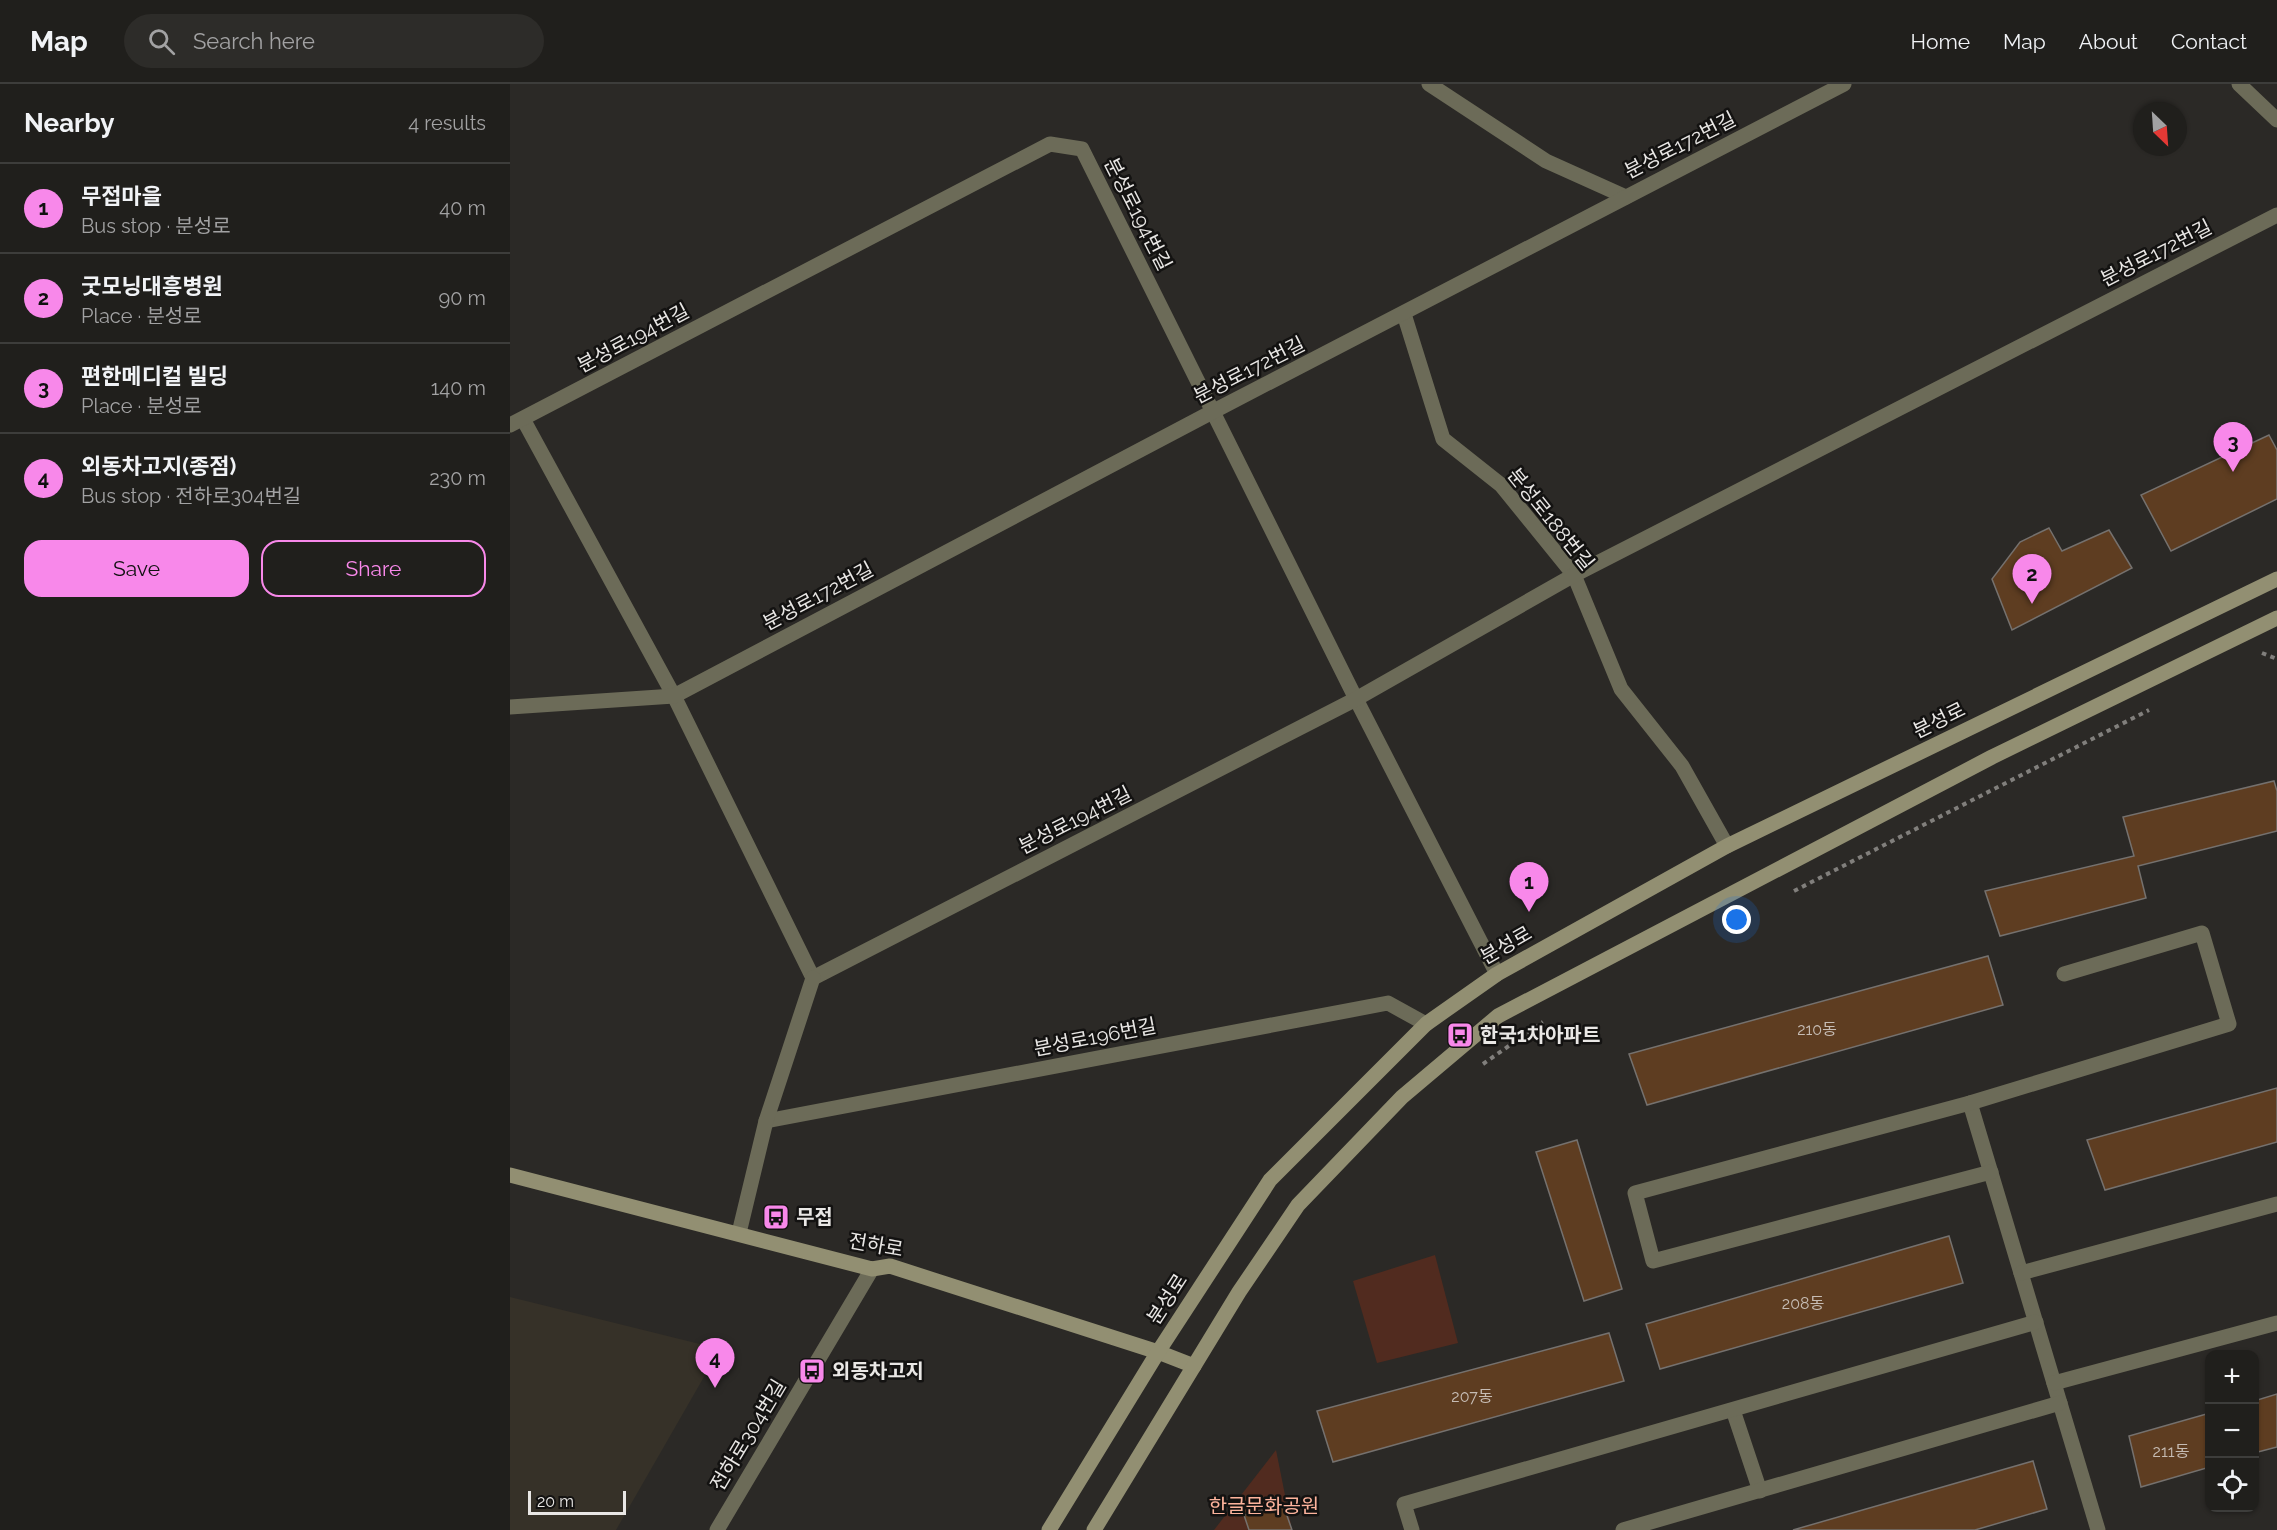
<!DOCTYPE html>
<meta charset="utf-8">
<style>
:root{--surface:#201f1c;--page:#2d2c29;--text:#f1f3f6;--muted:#a2a2a3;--line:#3d3d3b;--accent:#f888ea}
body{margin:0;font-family:Raleway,"Noto Sans KR",sans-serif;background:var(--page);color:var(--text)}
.controls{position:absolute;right:18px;bottom:18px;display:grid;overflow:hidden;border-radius:12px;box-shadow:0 2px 4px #0004}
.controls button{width:54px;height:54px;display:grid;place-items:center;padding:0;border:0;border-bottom:2px solid var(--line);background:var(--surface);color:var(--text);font:30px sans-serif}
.compass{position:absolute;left:1623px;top:18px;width:54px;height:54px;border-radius:50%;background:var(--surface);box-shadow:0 2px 4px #0004;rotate:155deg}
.scale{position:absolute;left:18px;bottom:15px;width:98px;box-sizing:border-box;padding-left:6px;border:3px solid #e9e7e5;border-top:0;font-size:16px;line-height:21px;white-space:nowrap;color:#e9e7e5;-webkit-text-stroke:4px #131211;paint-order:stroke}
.you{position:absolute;left:1227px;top:836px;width:21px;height:21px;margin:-15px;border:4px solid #fff;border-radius:50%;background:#1a73e8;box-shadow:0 0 0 9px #1a73e833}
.badge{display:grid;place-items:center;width:39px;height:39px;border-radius:50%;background:var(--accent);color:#111;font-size:20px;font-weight:700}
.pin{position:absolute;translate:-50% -50px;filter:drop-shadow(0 2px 3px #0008)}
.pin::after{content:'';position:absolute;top:32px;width:21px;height:18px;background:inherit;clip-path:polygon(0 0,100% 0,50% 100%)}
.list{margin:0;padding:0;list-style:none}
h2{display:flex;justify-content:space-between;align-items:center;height:78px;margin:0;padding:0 24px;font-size:26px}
h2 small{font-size:20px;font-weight:400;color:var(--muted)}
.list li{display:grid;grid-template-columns:39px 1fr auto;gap:18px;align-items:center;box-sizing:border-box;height:90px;padding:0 24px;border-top:2px solid var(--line)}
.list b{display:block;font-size:22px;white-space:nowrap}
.list p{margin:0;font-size:20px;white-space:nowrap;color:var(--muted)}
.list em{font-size:20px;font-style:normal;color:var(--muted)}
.actions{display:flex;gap:12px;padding:18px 24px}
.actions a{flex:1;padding:14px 0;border:2px solid var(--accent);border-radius:18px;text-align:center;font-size:21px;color:var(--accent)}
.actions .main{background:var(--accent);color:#111}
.icon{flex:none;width:33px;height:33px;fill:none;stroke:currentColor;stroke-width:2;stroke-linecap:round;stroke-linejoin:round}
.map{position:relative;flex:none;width:1767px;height:1446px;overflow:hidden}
header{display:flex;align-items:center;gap:36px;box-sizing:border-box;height:84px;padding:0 30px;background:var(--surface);border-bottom:2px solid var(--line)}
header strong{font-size:28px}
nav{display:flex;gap:33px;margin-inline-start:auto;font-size:21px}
.search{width:420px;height:54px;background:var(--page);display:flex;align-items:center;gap:15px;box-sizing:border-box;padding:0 21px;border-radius:33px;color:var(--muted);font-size:22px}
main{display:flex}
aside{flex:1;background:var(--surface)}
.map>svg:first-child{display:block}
</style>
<header>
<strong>Map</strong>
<div class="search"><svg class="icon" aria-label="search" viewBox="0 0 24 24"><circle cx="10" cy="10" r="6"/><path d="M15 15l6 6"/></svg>Search here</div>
<nav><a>Home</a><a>Map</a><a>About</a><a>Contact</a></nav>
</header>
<main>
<aside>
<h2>Nearby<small>4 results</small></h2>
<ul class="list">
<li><span class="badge">1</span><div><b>무접마을</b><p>Bus stop · 분성로</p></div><em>40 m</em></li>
<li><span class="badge">2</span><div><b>굿모닝대흥병원</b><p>Place · 분성로</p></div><em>90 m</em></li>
<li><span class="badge">3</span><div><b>편한메디컬 빌딩</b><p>Place · 분성로</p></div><em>140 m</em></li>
<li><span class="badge">4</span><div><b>외동차고지(종점)</b><p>Bus stop · 전하로304번길</p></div><em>230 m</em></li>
</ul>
<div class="actions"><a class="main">Save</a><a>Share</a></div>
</aside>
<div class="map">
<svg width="1767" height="1446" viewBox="0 0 1767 1446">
<rect width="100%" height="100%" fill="#2b2926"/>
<path fill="#363128" d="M0,1213L210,1265L106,1446H0Z"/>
<g fill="#512b1f">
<path d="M925,1171L948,1259L867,1279L843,1197Z"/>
<path d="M766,1366L782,1446H704Z"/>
</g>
<g fill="#5e3d21" stroke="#75716e" stroke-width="1.5">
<path d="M1759,351L1767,366V415L1661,467L1631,411Z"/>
<path d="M1539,444L1552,467L1599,446L1622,484L1502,546L1482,495L1510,458Z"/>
<path d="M1764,697L1767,707V747L1628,782L1636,814L1490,852L1475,807L1624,772L1613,733Z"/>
<path d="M1478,872L1493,921L1137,1021L1119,970Z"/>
<path d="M1767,1004V1058L1595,1106L1577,1056Z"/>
<path d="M1067,1056L1112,1205L1074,1217L1026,1068Z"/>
<path d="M1439,1152L1453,1199L1150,1285L1136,1240Z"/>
<path d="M1099,1249L1114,1297L823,1378L807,1327Z"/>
<path d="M1767,1310V1363L1744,1369V1317Z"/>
<path d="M1700,1329V1383L1631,1403L1619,1352Z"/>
<path d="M1523,1377L1537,1425L1465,1446H1283Z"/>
<path d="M773,1420L782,1446H739L734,1431Z"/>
</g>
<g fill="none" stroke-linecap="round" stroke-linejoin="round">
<g stroke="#817f7c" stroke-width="4" stroke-dasharray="4.5 4.5" stroke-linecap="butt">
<path d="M1752,569L1767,575"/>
<path d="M1284,807L1639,626"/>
<path d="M973,980L1033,938"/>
</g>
<g stroke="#6c6b58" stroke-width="15">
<path d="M1460,1019L1588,1446"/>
<path d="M1481,1088L1143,1177L1125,1109L1460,1019L1719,940L1692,849L1554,890"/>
<path d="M1511,1189L1767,1120"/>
<path d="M1544,1299L1767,1239"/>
<path d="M1223,1326L1250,1407"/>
<path d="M902,1446L894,1420L1526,1238"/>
<path d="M1113,1446L1550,1319"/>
</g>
<g stroke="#6c6b58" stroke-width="15">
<path d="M919,0L1036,77L1116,113"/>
<path d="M1729,0L1767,36"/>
<path d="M894,230L933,355L991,401L1064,491L1111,605L1172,682L1217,762"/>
<path d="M13,335L164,612L303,894"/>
<path d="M0,341L540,60L572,65L846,615L987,890"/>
<path d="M0,623L164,612L704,327L1334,0"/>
<path d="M303,894L846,615L1064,491L1767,131"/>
<path d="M256,1037L878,919L916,940"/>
<path d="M229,1149L256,1037L303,894"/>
<path d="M207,1446L362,1185"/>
</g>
<g stroke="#928f72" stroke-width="15">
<path d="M0,1091L362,1185L380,1182L648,1268L684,1282"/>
<path d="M539,1446L648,1268L760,1096L916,940L987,890L1217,762L1767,495"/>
<path d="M584,1446L729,1208L788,1121L892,1013L988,932L1482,673L1767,534"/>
</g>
</g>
<defs>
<symbol id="bus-square" viewBox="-11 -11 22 22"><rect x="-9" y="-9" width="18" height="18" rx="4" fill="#f888ea" stroke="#131211"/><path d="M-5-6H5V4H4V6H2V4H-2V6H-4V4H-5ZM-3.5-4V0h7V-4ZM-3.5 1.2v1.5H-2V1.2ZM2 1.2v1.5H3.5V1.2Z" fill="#111"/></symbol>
</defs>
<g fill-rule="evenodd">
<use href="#bus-square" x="935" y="936" width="30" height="30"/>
<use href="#bus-square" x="251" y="1118" width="30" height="30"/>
<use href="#bus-square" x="287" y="1272" width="30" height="30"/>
</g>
<g text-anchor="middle" stroke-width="5" stroke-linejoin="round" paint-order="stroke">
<g font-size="16" fill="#c6bcb4">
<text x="1307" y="951">210동</text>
<text x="1293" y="1225">208동</text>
<text x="962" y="1318">207동</text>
<text x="1661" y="1373">211동</text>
</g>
<g font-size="20" fill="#e9e7e5" stroke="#131211">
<text transform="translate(1170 61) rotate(-27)" y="7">분성로172번길</text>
<text transform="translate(628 130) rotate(63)" y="7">분성로194번길</text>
<text transform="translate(1646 169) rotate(-27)" y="7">분성로172번길</text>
<text transform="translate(123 254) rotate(-28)" y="7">분성로194번길</text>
<text transform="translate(739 286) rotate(-27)" y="7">분성로172번길</text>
<text transform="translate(1041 435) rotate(51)" y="7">분성로188번길</text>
<text transform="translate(308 512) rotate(-28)" y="7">분성로172번길</text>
<text transform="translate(1429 636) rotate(-26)" y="7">분성로</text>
<text transform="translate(565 736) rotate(-27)" y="7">분성로194번길</text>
<text transform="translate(996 861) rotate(-30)" y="7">분성로</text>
<text transform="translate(585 953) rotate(-11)" y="7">분성로196번길</text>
<text transform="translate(366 1161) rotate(10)" y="7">전하로</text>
<text transform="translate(657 1215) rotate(-57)" y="7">분성로</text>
<text transform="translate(238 1351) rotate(-59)" y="7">전하로304번길</text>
</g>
<g font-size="20" font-weight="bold" fill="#e9e7e5" stroke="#131211" text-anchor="start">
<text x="970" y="958">한국1차아파트</text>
<text x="286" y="1140">무접</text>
<text x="322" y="1294">외동차고지</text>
</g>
<g font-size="20" fill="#fcb39c" stroke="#131211">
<text x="754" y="1429">한글문화공원</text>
</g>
</g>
</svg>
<div class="controls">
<button>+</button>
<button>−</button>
<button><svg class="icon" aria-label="locate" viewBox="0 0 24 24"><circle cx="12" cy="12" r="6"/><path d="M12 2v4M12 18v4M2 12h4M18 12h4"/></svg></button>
</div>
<svg class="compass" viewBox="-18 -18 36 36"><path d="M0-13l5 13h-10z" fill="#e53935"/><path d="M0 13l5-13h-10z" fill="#a2a2a3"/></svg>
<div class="scale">20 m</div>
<div class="you"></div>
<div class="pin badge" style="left:1019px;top:828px">1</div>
<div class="pin badge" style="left:1522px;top:520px">2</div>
<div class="pin badge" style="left:1723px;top:388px">3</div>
<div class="pin badge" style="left:205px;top:1304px">4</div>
</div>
</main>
